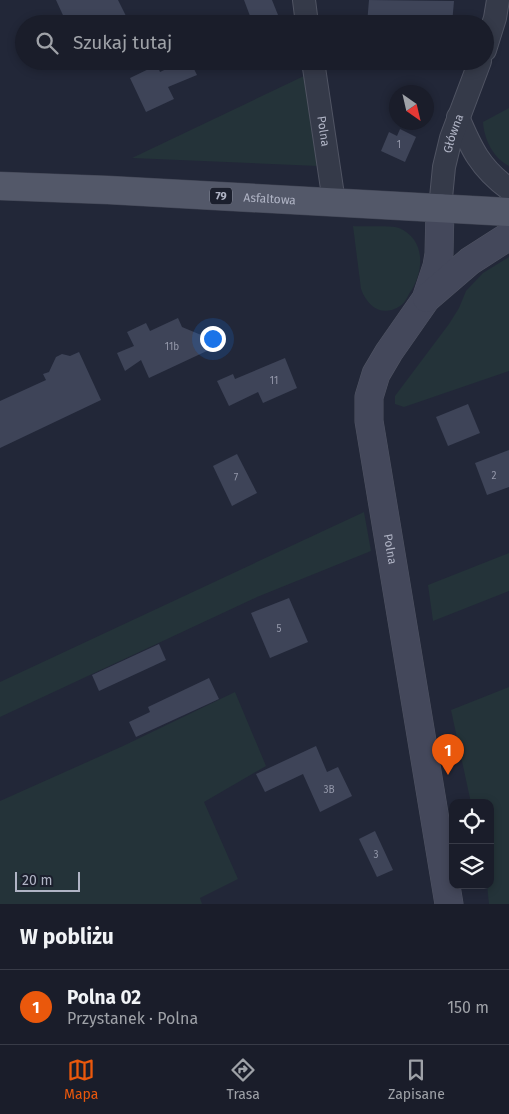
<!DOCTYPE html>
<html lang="pl">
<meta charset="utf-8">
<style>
:root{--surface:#1a1d2a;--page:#232632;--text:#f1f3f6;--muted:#9fa2a8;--line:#383b47;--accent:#ea580c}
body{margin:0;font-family:"Fira Sans",sans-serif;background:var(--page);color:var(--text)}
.controls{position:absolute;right:15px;bottom:15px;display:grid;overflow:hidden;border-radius:10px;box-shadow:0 2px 8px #0003}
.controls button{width:45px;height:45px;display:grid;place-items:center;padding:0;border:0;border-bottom:1px solid var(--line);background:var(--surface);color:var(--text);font:25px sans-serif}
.compass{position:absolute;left:389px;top:85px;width:45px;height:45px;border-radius:50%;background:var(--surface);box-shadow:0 2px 8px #0003;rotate:146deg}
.scale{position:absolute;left:15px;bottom:12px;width:65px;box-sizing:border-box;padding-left:5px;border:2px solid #b0b4c5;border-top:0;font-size:14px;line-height:18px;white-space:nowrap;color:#b0b4c5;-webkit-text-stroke:4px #1b1f2d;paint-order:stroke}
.you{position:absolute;left:212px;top:338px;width:18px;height:18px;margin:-12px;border:4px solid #fff;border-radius:50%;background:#1a73e8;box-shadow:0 0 0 8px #1a73e833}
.badge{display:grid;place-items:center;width:32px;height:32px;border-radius:50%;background:var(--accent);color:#fff;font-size:16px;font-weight:700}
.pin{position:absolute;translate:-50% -41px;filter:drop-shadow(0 1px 2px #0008)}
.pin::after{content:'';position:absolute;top:26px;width:18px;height:15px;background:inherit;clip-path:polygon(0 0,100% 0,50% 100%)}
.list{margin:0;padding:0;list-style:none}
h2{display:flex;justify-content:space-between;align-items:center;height:65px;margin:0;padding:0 20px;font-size:21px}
h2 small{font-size:16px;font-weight:400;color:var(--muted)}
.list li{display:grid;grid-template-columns:32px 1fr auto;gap:15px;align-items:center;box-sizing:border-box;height:75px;padding:0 20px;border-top:1px solid var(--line)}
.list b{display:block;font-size:19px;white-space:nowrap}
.list p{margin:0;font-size:16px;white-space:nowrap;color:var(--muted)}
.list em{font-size:16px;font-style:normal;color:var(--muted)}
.icon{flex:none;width:28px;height:28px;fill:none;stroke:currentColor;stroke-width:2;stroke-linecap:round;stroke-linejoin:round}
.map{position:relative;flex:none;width:509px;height:904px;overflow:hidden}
.search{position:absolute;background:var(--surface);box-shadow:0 2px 8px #0003;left:15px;right:15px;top:15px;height:55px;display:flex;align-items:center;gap:12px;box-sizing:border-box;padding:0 18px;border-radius:28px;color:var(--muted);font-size:19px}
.sheet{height:140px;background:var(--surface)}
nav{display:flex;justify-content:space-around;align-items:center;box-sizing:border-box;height:70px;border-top:1px solid var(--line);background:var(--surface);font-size:14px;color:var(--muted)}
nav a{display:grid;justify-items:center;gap:2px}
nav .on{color:var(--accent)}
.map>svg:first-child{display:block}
</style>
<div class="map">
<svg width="509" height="904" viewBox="0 0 509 904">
<rect width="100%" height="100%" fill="#222738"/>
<g fill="#243339">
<path d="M304,76L318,166L132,158Z"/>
<path d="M509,108V166C493,158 484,139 483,122Z"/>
<path d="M353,226C364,227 390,225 399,228C427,240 424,273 409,294C407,298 404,304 400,306C382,318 367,306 361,289Z"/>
<path d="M509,257V371L404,407L395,404V396L449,324L459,308L466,291L483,273Z"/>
<path d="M364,512L371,551L257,597L0,717V682Z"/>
<path d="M509,553V591L433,621L428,585Z"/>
<path d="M509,687V904H489L487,885H490V803H471L451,710Z"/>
<path d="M235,692L266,766L204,802L238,879L200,898L202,904H0V801L123,746Z"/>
</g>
<g fill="#3e4458">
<path d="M56,0H118L130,24H67Z"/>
<path d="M244,0H272L278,15L253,24Z"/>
<path d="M369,0L454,1L452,24H367Z"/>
<path d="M183,61H190L197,75L168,87L174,99L146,112L130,78L157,65L160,72Z"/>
<path d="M400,129L416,137L405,162L381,151L389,132L397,136Z"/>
<path d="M178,318L182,327L206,337L211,349L149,378L141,360L125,371L117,353L134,346L127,332L146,323L150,331Z"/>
<path d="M79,352L101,400L0,448V401L46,380L43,374L49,372L56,357L62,354L70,356Z"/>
<path d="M285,358L297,388L263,403L258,392L229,406L217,381L233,374L235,379Z"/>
<path d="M468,404L480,433L448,446L436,417Z"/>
<path d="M509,450V487L487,495L475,463Z"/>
<path d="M237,454L257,493L232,506L213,466Z"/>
<path d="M289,598L308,642L270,658L251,613Z"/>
<path d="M159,644L166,660L99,691L92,675Z"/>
<path d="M209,678L219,699L136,737L129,722L150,712L148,707Z"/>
<path d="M316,746L327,772L338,767L352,796L320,812L303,774L265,792L256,774Z"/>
<path d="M375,831L393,870L377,877L359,839Z"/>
</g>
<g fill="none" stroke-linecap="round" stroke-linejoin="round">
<defs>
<g id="street">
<path d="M304,0L307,24"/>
<path d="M485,50L495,18L498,0"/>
<path id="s1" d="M313,61L334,202"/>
<path d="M458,117C471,148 480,168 509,189"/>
<path id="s2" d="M440,208L444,167L451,138L480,61"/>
</g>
<g id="secondary">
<path id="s3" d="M440,208L439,254L437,266L426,299L389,352L376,374L369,397V421L449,904"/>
<path d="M427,298L470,261L509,236"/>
</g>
<g id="primary">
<path id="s4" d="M0,186L108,190L509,212"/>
</g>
</defs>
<use href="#street" stroke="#505463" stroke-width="24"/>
<use href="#secondary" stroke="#505463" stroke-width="29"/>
<use href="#primary" stroke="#3f4352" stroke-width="29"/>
<use href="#street" stroke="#353a49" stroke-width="22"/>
<use href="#secondary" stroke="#44485b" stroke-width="28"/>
<use href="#primary" stroke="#535869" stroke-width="28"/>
</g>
<g text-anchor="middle" stroke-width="4.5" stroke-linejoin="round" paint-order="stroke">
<g font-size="10" fill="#9498aa">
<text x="399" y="148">1</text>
<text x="172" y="350">11b</text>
<text x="274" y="384">11</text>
<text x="494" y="479">2</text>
<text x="236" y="481">7</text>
<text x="279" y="632">5</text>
<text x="329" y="793">3B</text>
<text x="376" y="858">3</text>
</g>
<rect fill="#1b1f2d" stroke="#838797" stroke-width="1" x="210" y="187.5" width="22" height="17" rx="4"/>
<g font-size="11" font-weight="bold" fill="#b0b4c5">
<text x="221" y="200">79</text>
</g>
<g font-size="12" fill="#b0b4c5" stroke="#1b1f2d">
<text dy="4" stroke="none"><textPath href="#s1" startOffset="71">Polna</textPath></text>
<text dy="4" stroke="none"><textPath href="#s2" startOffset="76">Główna</textPath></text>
<text dy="4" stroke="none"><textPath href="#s4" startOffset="270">Asfaltowa</textPath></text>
<text dy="4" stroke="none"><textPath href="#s3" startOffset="361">Polna</textPath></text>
</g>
</g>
</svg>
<div class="controls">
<button><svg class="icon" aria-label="locate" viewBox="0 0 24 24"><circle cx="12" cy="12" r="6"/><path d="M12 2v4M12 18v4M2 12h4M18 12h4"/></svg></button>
<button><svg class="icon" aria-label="layers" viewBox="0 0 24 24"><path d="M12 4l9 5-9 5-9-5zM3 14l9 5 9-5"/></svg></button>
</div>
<svg class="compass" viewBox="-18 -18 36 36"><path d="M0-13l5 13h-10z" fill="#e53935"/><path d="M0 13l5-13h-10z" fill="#9fa2a8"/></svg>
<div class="scale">20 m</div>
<div class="you"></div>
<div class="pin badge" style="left:448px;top:775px">1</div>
<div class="search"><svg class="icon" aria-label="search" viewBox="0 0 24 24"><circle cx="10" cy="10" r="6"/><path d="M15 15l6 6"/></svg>Szukaj tutaj</div>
</div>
<section class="sheet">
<h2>W pobliżu<small></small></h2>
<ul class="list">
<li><span class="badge">1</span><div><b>Polna 02</b><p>Przystanek · Polna</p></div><em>150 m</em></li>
</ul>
</section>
<nav>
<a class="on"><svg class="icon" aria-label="map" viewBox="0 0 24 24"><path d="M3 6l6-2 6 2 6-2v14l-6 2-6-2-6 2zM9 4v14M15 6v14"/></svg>Mapa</a>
<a><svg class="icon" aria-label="directions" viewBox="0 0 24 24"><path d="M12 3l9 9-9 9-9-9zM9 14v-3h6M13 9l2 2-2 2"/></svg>Trasa</a>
<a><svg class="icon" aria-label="saved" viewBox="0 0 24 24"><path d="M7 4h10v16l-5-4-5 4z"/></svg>Zapisane</a>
</nav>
